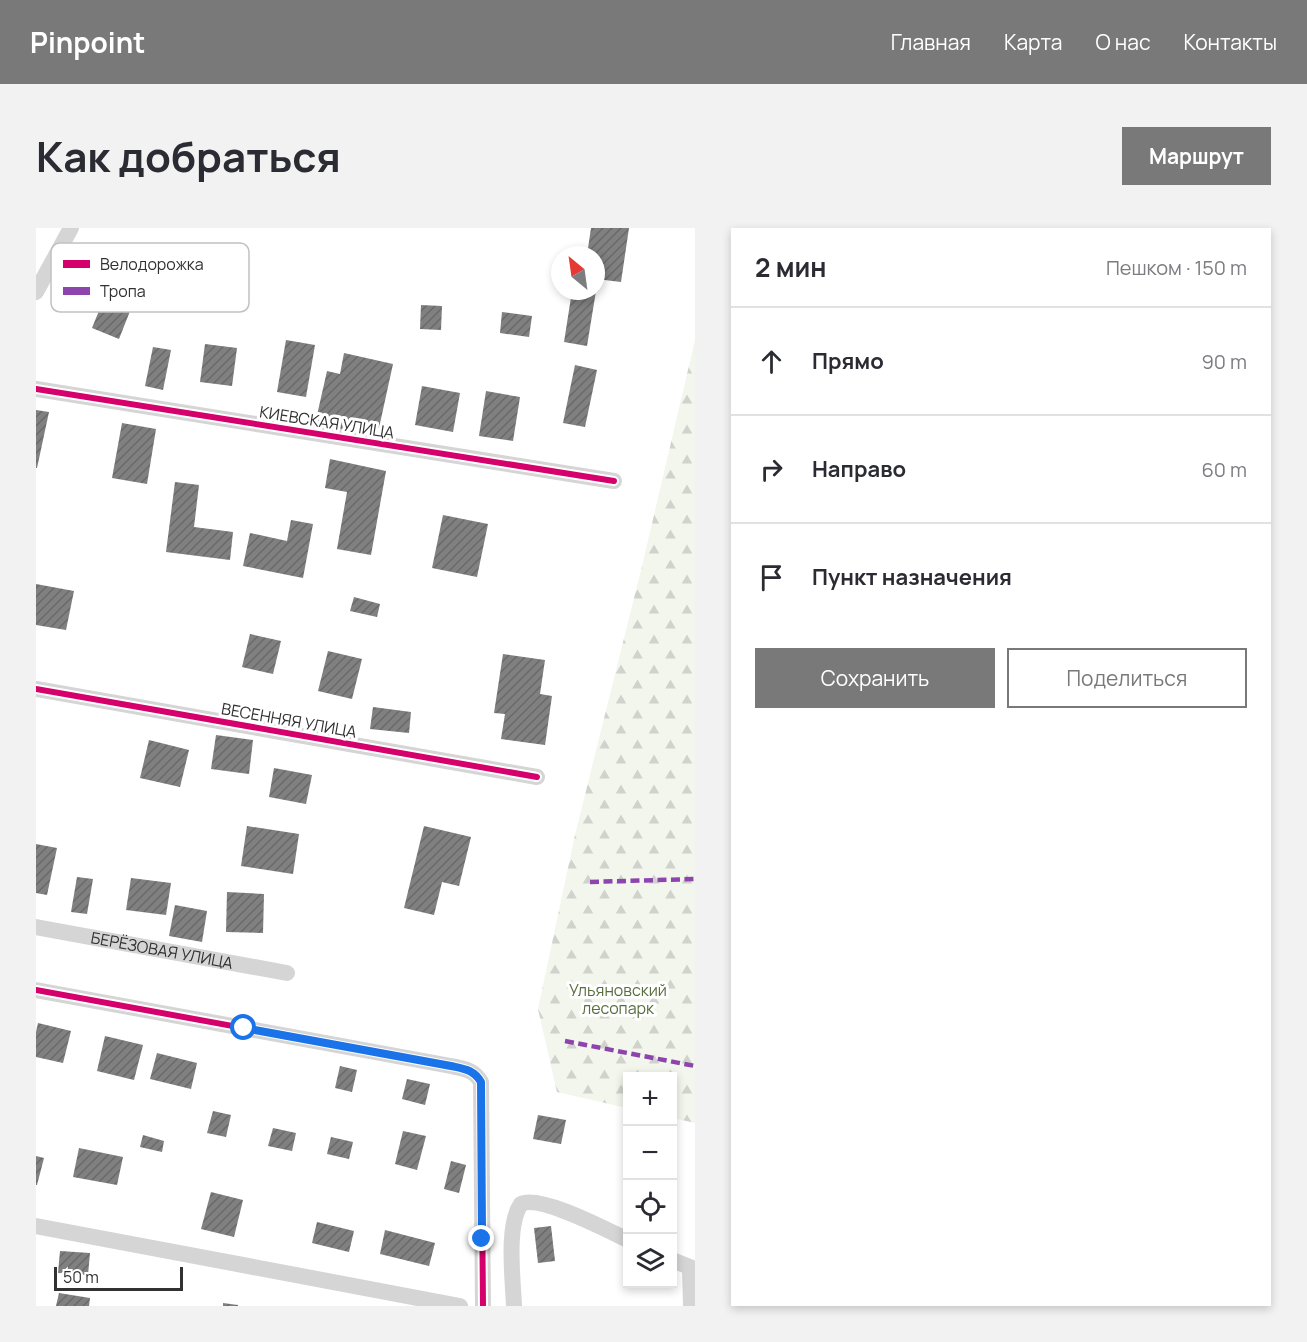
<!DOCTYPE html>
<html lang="ru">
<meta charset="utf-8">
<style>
:root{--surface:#fff;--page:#f2f2f3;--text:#2b2b33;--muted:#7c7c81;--line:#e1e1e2;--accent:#797979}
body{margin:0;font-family:Manrope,sans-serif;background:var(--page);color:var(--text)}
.controls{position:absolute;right:18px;bottom:18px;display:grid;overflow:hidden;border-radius:0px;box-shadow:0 3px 9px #0003}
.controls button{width:54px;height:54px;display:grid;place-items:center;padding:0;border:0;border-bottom:2px solid var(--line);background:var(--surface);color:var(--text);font:30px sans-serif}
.compass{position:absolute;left:515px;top:18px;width:54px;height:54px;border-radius:50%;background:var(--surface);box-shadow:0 3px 9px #0003;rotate:331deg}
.scale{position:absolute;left:18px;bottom:15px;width:129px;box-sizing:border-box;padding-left:6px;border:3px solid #313131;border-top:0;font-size:16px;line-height:21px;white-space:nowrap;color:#313131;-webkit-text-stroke:4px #fff;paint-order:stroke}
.stop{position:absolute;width:18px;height:18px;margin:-14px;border:4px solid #1a73e8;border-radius:50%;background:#fff}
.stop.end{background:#1a73e8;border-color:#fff;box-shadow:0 2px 6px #0008}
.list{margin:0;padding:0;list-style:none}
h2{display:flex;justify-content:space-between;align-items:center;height:78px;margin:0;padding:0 24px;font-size:26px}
h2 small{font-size:20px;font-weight:400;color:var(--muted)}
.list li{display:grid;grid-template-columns:39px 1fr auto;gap:18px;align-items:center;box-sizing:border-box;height:108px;padding:0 24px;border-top:2px solid var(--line)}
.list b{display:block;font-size:22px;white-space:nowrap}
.list em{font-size:20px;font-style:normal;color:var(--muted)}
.actions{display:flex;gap:12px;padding:18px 24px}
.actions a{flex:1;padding:14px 0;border:2px solid var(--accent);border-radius:0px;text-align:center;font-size:21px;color:var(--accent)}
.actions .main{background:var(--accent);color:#fff}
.icon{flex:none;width:33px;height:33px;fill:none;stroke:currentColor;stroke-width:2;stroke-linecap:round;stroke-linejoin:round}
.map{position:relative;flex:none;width:659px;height:1078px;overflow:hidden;border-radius:0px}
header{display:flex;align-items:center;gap:36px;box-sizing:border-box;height:84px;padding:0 30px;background:var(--accent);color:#fff}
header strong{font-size:28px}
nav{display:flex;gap:33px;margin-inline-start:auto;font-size:21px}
.intro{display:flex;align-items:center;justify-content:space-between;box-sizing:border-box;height:144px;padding:0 36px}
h1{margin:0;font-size:42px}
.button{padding:15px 27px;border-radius:0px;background:var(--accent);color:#fff;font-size:21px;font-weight:700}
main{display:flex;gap:36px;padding:0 36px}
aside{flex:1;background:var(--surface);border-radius:0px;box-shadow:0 3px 9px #0003}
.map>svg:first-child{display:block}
</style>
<header>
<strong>Pinpoint</strong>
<nav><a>Главная</a><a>Карта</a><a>О нас</a><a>Контакты</a></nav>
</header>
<div class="intro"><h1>Как добраться</h1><a class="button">Маршрут</a></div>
<main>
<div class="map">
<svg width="659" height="1078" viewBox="0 0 659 1078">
<defs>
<pattern id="forest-firs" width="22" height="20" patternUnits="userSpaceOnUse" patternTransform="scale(1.5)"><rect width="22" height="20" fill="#f2f6ed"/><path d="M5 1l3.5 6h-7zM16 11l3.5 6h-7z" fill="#d0d3cc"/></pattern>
<pattern id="building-hatch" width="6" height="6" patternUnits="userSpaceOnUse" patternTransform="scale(1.5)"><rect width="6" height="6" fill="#808080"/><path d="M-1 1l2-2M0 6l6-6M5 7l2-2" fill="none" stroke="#696969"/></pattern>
</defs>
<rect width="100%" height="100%" fill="#fff"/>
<path fill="url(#forest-firs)" d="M659,112V895L637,890L636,848H592L591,880L521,864L502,781L539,607L607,334Z"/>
<g fill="url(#building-hatch)">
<path d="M555,0H593L585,54L560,51V27H551Z"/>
<path d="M71,63L98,73L83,111L56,100Z"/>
<path d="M536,63H560L551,118L528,114Z"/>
<path d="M385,77L406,78L405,102L384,101Z"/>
<path d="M466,84L496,88L493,109L464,105Z"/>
<path d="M250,112L279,117L270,169L241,164Z"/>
<path d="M169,116L201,120L196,158L164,154Z"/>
<path d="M117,119L135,122L127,162L109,158Z"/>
<path d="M308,125L357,136L343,200L318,195L316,204L279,196L291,143L304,146Z"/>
<path d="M539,137L561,142L549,199L527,195Z"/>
<path d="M386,158L424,165L417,204L379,197Z"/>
<path d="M450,163L484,169L477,213L443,208Z"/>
<path d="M0,182L13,184L1,240H0Z"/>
<path d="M86,195L120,201L111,256L76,250Z"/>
<path d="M294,231L350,243L335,327L301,321L311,264L289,260Z"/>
<path d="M139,254L163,257L158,299L197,304L194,332L130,324Z"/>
<path d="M407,287L452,296L441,349L396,340Z"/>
<path d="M255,292L277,296L267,350L207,338L214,305L251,313Z"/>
<path d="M0,356L38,363L30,402L0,397Z"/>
<path d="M318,369L344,376L341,389L314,383Z"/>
<path d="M214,406L245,413L237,446L206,439Z"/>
<path d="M292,423L326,431L316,471L282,463Z"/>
<path d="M467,426L509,432L504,466L516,468L509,517L465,511L469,486L458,485Z"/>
<path d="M337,479L375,484L373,505L334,501Z"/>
<path d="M180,507L217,512L213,546L175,541Z"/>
<path d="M113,512L153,522L144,559L104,550Z"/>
<path d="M238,540L276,547L270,576L233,569Z"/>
<path d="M211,598L263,606L257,646L205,638Z"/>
<path d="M388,598L435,609L423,658L406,654L398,687L368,680Z"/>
<path d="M0,616L21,620L11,667L0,665Z"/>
<path d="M41,649L57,651L51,686L35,684Z"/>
<path d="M95,650L135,655L130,687L90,682Z"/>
<path d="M191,664L228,666L227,705L190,704Z"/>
<path d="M139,677L171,683L166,714L133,708Z"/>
<path d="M2,795L35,803L27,835L0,829V804Z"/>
<path d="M69,808L107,817L98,852L61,843Z"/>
<path d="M121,825L161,835L155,861L114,851Z"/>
<path d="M304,838L321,842L316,864L299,860Z"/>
<path d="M371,851L394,856L389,877L366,871Z"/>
<path d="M177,883L195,887L190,909L171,905Z"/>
<path d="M502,887L530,892L525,916L497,911Z"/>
<path d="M237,900L260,905L256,923L232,918Z"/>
<path d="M367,903L390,908L381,942L359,936Z"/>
<path d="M107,907L128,913L126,924L104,919Z"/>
<path d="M295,909L317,914L313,931L291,926Z"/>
<path d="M43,920L87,929L81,957L37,949Z"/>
<path d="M0,928L8,930L1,957H0Z"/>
<path d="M415,933L430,937L423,965L408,961Z"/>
<path d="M175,964L207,972L198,1009L165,1001Z"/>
<path d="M281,994L318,1003L313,1024L276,1015Z"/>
<path d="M515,998L519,1033L502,1035L498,1000Z"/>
<path d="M349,1002L399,1015L393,1038L344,1026Z"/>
<path d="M24,1023L54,1025L52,1047L22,1045Z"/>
<path d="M23,1065L54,1070L53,1078H20Z"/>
<path d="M187,1075L202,1077V1078H187Z"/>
</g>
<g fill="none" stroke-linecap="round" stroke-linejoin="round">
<g stroke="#d5d5d5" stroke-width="16">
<path d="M0,64L35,0"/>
<path d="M0,161L578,253"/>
<path d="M0,461L501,549"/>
<path id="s1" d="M0,699L251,745"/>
<path d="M0,762L415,838C429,841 438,842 445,854L447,1078"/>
<path d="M0,998L424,1078"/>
<path d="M636,1032L659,1041"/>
<path d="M654,1040L655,1078"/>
<path d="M478,1078C477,1052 470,997 485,976C503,966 571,1002 592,1012"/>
</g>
<g stroke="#8e44ad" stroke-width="4.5" stroke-dasharray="9 4.5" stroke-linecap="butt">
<path d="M554,654L659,651"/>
<path d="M529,813L659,838"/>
</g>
<defs>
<g id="cycleway">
<path d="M0,161L578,253"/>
<path d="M0,461L501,549"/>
<path d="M0,762L415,838C429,841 438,842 445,854L447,1078"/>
</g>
</defs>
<use href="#cycleway" stroke="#fff" stroke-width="10"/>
<use href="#cycleway" stroke="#d6006c" stroke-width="6"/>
</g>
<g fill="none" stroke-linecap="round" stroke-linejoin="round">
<path stroke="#1a73e8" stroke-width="8" d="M208,800L415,838C429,841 438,842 445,854L446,1011"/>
</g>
<g text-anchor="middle" stroke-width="6" stroke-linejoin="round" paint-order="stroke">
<g font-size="16" fill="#313131" stroke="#fff">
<text transform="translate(291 194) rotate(9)" y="6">КИЕВСКАЯ УЛИЦА</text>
<text transform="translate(253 492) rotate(10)" y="6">ВЕСЕННЯЯ УЛИЦА</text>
<text dy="6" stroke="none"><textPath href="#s1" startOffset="128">БЕРЁЗОВАЯ УЛИЦА</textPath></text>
</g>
<g font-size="16" fill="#586e3d" stroke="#fff">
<text x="582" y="768">Ульяновский<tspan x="582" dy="18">лесопарк</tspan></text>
</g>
</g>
<rect x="15" y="15" width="198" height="69" rx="9" fill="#fff" stroke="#c1c1c1" stroke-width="1.5"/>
<rect x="27" y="32" width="27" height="8" fill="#d6006c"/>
<rect x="27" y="59" width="27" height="8" fill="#8e44ad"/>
<g font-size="16" fill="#313131">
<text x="64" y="42">Велодорожка</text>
<text x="64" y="69">Тропа</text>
</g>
</svg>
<div class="controls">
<button>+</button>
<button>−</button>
<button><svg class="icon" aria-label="locate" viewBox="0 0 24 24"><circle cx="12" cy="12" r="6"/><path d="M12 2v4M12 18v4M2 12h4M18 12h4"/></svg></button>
<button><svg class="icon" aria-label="layers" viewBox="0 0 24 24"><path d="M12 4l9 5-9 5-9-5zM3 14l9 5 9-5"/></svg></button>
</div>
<svg class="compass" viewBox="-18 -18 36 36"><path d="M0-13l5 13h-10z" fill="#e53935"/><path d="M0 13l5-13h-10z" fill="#7c7c81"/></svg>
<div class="scale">50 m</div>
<div class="stop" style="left:208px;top:800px"></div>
<div class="stop end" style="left:446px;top:1011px"></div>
</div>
<aside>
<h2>2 мин<small>Пешком · 150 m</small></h2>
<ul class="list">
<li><svg class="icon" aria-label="ahead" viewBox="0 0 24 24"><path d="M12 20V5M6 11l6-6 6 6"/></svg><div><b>Прямо</b></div><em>90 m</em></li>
<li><svg class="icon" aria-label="right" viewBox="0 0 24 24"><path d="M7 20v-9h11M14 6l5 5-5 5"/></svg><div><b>Направо</b></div><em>60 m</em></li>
<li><svg class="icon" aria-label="arrive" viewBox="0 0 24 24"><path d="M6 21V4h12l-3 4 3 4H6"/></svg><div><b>Пункт назначения</b></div></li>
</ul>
<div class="actions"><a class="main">Сохранить</a><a>Поделиться</a></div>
</aside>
</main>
